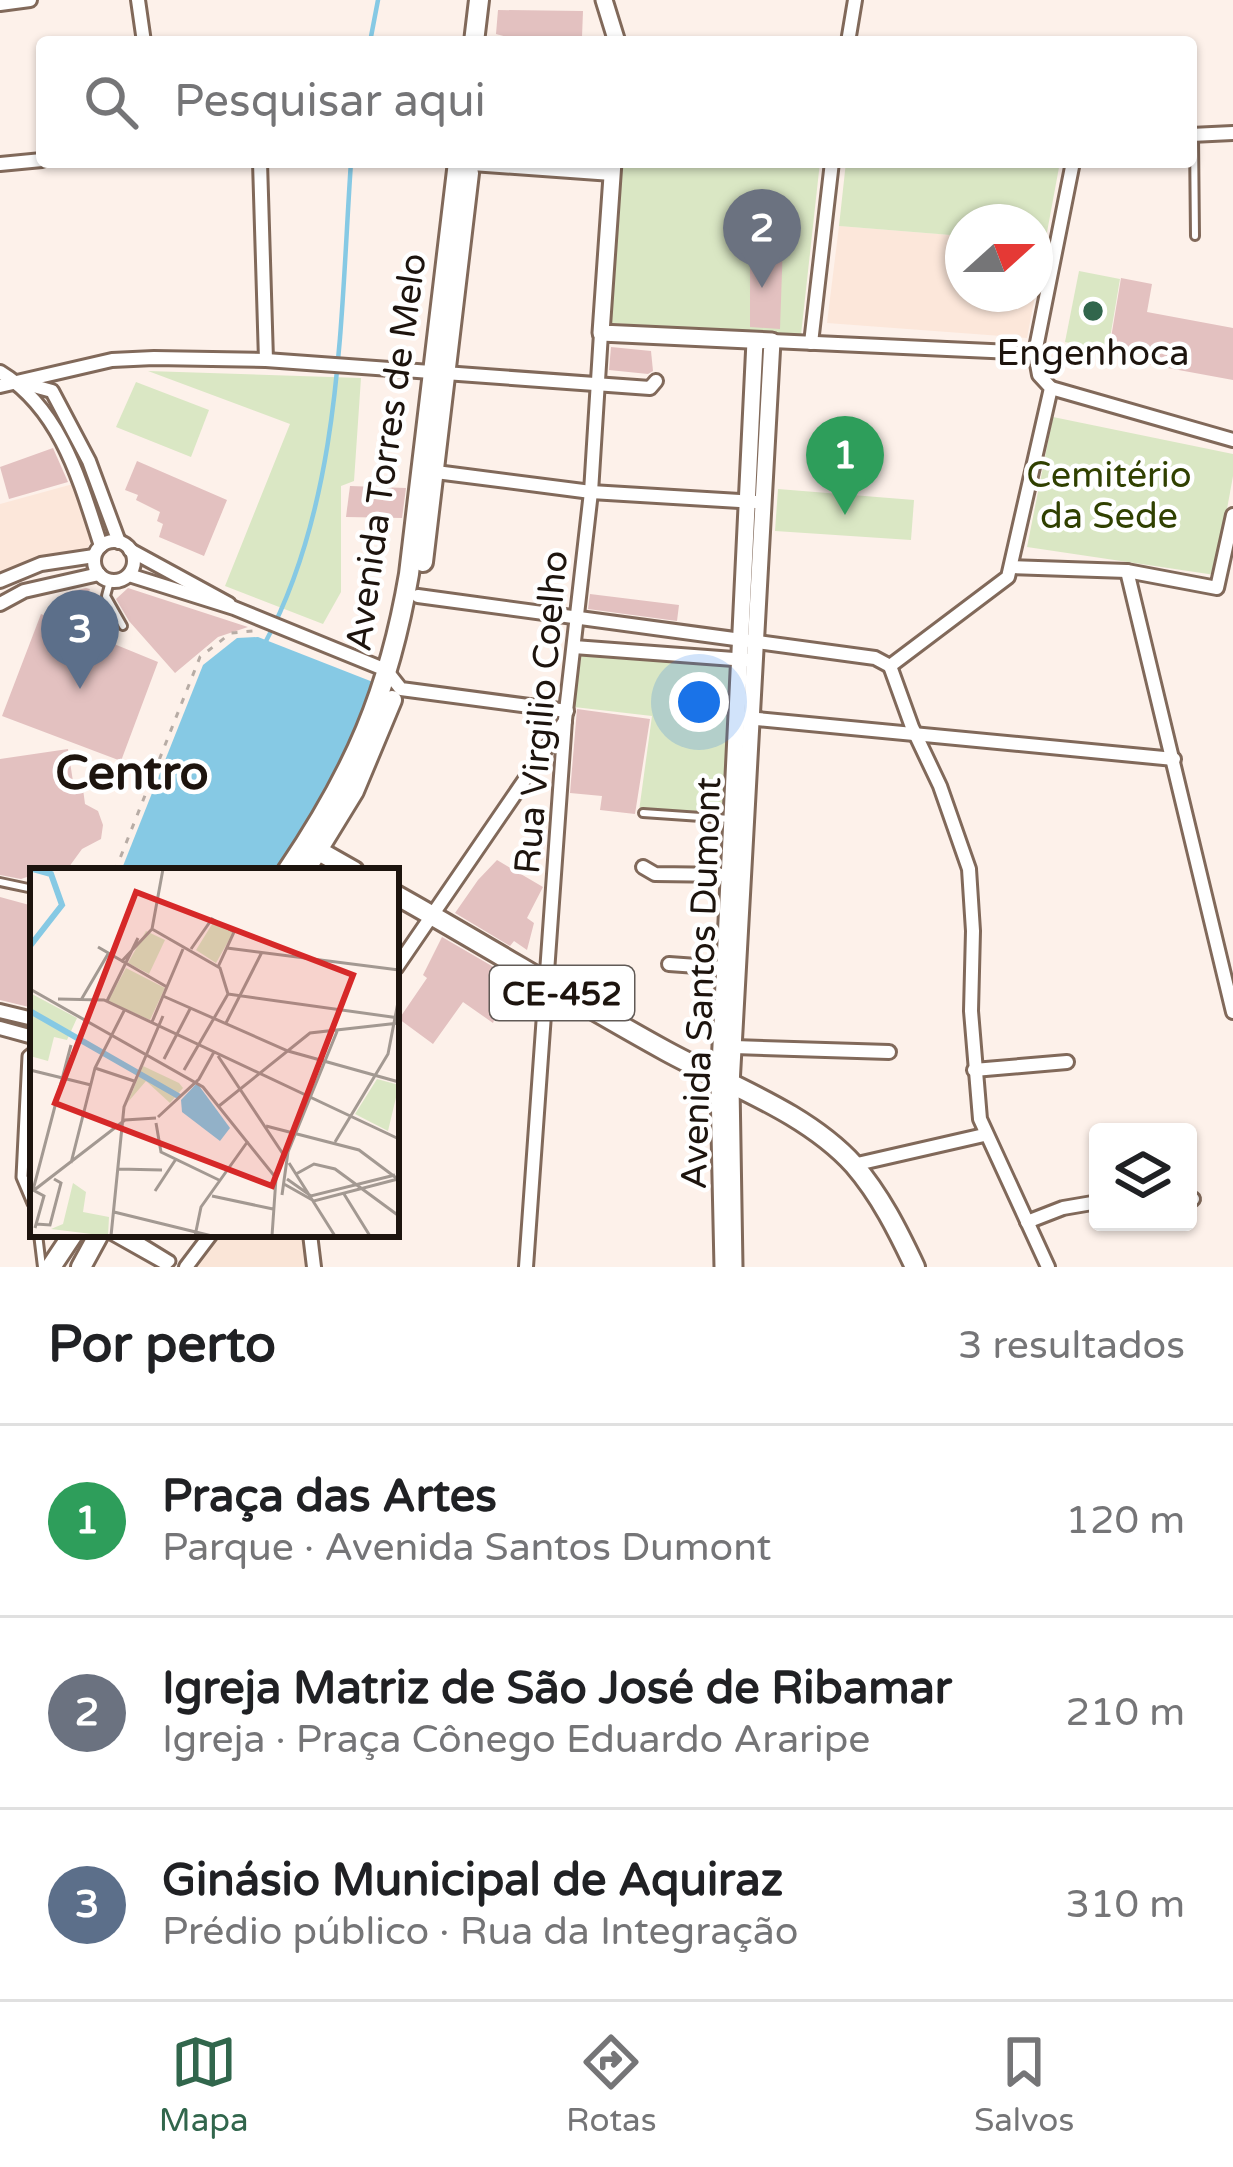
<!DOCTYPE html>
<html lang="pt">
<meta charset="utf-8">
<style>
:root{--surface:#fff;--page:#f6f6f6;--text:#202124;--muted:#757577;--line:#e0e0e0;--accent:#31664c}
body{margin:0;font-family:"Varela Round",sans-serif;background:var(--page);color:var(--text)}
.controls{position:absolute;right:36px;bottom:36px;display:grid;overflow:hidden;border-radius:12px;box-shadow:0 3px 9px #0004}
.controls button{width:108px;height:108px;display:grid;place-items:center;padding:0;border:0;border-bottom:3px solid var(--line);background:var(--surface);color:var(--text);font:60px sans-serif}
.compass{position:absolute;left:945px;top:204px;width:108px;height:108px;border-radius:50%;background:var(--surface);box-shadow:0 3px 9px #0004;rotate:69deg}
.you{position:absolute;left:699px;top:702px;width:42px;height:42px;margin:-30px;border:9px solid #fff;border-radius:50%;background:#1a73e8;box-shadow:0 0 0 18px #1a73e833}
.badge{display:grid;place-items:center;width:78px;height:78px;border-radius:50%;background:var(--accent);color:#fff;font-size:39px;font-weight:700}
.pin{position:absolute;translate:-50% -99px;filter:drop-shadow(0 3px 6px #0008)}
.pin::after{content:'';position:absolute;top:63px;width:42px;height:36px;background:inherit;clip-path:polygon(0 0,100% 0,50% 100%)}
.list{margin:0;padding:0;list-style:none}
h2{display:flex;justify-content:space-between;align-items:center;height:156px;margin:0;padding:0 48px;font-size:51px}
h2 small{font-size:39px;font-weight:400;color:var(--muted)}
.list li{display:grid;grid-template-columns:78px 1fr auto;gap:36px;align-items:center;box-sizing:border-box;height:192px;padding:0 48px;border-top:3px solid var(--line)}
.list b{display:block;font-size:45px;white-space:nowrap}
.list p{margin:0;font-size:39px;white-space:nowrap;color:var(--muted)}
.list em{font-size:39px;font-style:normal;color:var(--muted)}
.icon{flex:none;width:66px;height:66px;fill:none;stroke:currentColor;stroke-width:2;stroke-linecap:round;stroke-linejoin:round}
.map{position:relative;flex:none;width:1233px;height:1267px;overflow:hidden}
.search{position:absolute;background:var(--surface);box-shadow:0 3px 9px #0004;left:36px;right:36px;top:36px;height:132px;display:flex;align-items:center;gap:30px;box-sizing:border-box;padding:0 42px;border-radius:12px;color:var(--muted);font-size:45px}
.sheet{height:732px;background:var(--surface)}
nav{display:flex;justify-content:space-around;align-items:center;box-sizing:border-box;height:168px;border-top:3px solid var(--line);background:var(--surface);font-size:33px;color:var(--muted)}
nav a{display:grid;justify-items:center;gap:6px}
nav .on{color:var(--accent)}
.map>svg:first-child{display:block}
</style>
<div class="map">
<svg width="1233" height="1267" viewBox="0 0 1233 1267">
<rect width="100%" height="100%" fill="#fdf1ea"/>
<path fill="#fae5d7" d="M219,1234H305L309,1267H196Z"/>
<g fill="#fce7da">
<path d="M839,226L963,236V294H1035V243H1045L1027,338L827,323Z"/>
<path d="M73,484L92,540L86,550L49,556L0,574V504Z"/>
</g>
<g fill="#dae7c4">
<path d="M616,162H820L801,335L610,323Z"/>
<path d="M846,162H1060L1045,243H1035V222H963V236L839,226Z"/>
<path d="M1079,271L1120,279L1108,350L1065,342Z"/>
<path d="M148,371L361,378L354,481L341,486V592L323,624L225,586L290,424Z"/>
<path d="M136,382L209,410L191,457L116,427Z"/>
<path d="M1053,417L1233,454V476L1215,575L1027,547Z"/>
<path d="M778,489L914,500L911,540L775,531Z"/>
<path d="M582,650L739,663L727,816L639,811L652,716L574,707Z"/>
</g>
<path fill="#86c9e4" d="M258,637L378,684L335,780L278,871H121L203,665L237,638Z"/>
<g fill="none" stroke-linecap="round" stroke-linejoin="round">
<g stroke="#86c9e4" stroke-width="4.5">
<path d="M370,42L378,0"/>
<path d="M265,643C342,499 340,322 351,162"/>
</g>
</g>
<g fill="#e3c1c0">
<path d="M498,10L583,11L582,37L515,39L496,34Z"/>
<path d="M750,243H783L780,329L750,327Z"/>
<path d="M1121,278L1152,284L1147,312L1233,328V380L1146,364L1148,350L1110,344Z"/>
<path d="M611,347L651,351L653,371L648,374L609,370Z"/>
<path d="M53,448L68,482L9,499L0,467Z"/>
<path d="M137,461L227,500L204,556L159,537L163,524L157,521L160,512L136,500L138,495L125,490Z"/>
<path d="M350,486L406,488L402,518L346,517Z"/>
<path d="M86,588L90,589L75,628L158,662L121,761L2,716L41,614L55,620L65,593Z"/>
<path d="M128,588L248,627L218,637L175,673L129,621L116,599Z"/>
<path d="M590,594L679,605L677,621L588,609Z"/>
<path d="M577,709L650,719L635,814L600,810L602,796L570,793Z"/>
<path d="M68,749L74,788L83,789L85,804L98,811L103,825L101,839L82,849L66,871H33V875L21,879L0,875V759Z"/>
<path d="M497,860L543,887L527,918L534,923L527,950L514,941L510,946L455,913L478,880Z"/>
<path d="M0,897L33,906V1008L0,1000Z"/>
<path d="M442,937L511,977L493,1023L463,1002L433,1044L399,1019L427,978L423,975Z"/>
</g>
<g fill="none" stroke-linecap="round" stroke-linejoin="round">
<defs>
<g id="service">
<path d="M1194,138L1195,236"/>
<path d="M110,581L106,596L123,626"/>
<path d="M643,813L730,819"/>
<path d="M0,882L33,889"/>
<path d="M38,1234L42,1267"/>
</g>
<g id="pedestrian">
<path d="M33,1052L28,1056L22,1177L33,1203"/>
<path d="M111,1234L166,1265L170,1261L126,1234"/>
</g>
<g id="minor">
<path d="M138,0L144,42"/>
<path d="M0,4L30,0"/>
<path d="M848,42L855,0"/>
<path d="M1191,135L1233,133"/>
<path d="M260,162L266,360"/>
<path d="M458,163L612,174"/>
<path d="M0,164L42,160"/>
<path d="M772,341L1035,353"/>
<path d="M811,343L832,162"/>
<path d="M0,372C61,409 80,481 101,546"/>
<path d="M23,383L52,391L89,461L119,542"/>
<path d="M0,386L112,360L154,358L266,360L650,388L656,381"/>
<path d="M1051,388L1233,440"/>
<path d="M436,472L591,492L756,502"/>
<circle cx="114" cy="561" r="20"/>
<path d="M130,550L229,604"/>
<path d="M1012,567L1127,571L1217,588L1233,515"/>
<path d="M1127,571L1233,1012"/>
<path d="M129,575L234,608L386,670L401,689L567,711"/>
<path d="M0,581L41,564L94,556"/>
<path d="M418,596L875,658L890,666"/>
<path d="M0,604L24,591L99,574"/>
<path d="M574,647L747,660"/>
<path d="M890,666L912,727L940,786L969,869L973,931L971,1011L980,1119L1048,1267"/>
<path d="M890,666L1008,577L1051,388L1039,375L1035,353L1073,162"/>
<path d="M747,718L1174,759"/>
<path d="M643,867L655,874L731,875"/>
<path d="M669,964L725,968"/>
<path d="M396,968L565,721"/>
<path d="M0,1011L33,1019"/>
<path d="M0,1028L33,1037"/>
<path d="M734,1047L889,1052"/>
<path d="M974,1070L1067,1062"/>
<path d="M853,1165L984,1135"/>
<path d="M1188,1200L1193,1199"/>
<path d="M1027,1222L1063,1208L1098,1202"/>
<path d="M310,1234L314,1267"/>
<path d="M186,1267L211,1234"/>
<path d="M526,1267L565,720L591,492L601,333"/>
</g>
<g id="tertiary">
<path d="M604,0L617,42"/>
<path d="M613,162L601,333L772,341L731,1085L734,1267"/>
<path d="M723,1267L719,1087L755,341"/>
</g>
<g id="primary">
<path d="M474,42L479,0"/>
<path d="M423,562L469,173"/>
<path d="M310,846L354,871"/>
<path d="M287,871C354,772 389,692 409,574L458,162"/>
<path d="M305,871L354,791L392,700"/>
<path d="M396,895C487,946 575,1001 666,1051C728,1085 806,1112 854,1165C880,1195 898,1231 915,1267"/>
<path d="M51,1267L73,1234"/>
<path d="M81,1267L99,1234"/>
</g>
</defs>
<use href="#service" stroke="#81695a" stroke-width="12"/>
<use href="#pedestrian" stroke="#81695a" stroke-width="15"/>
<use href="#minor" stroke="#81695a" stroke-width="18"/>
<use href="#tertiary" stroke="#81695a" stroke-width="21"/>
<use href="#primary" stroke="#81695a" stroke-width="24"/>
<path stroke="#b7aca5" stroke-width="3" stroke-dasharray="6 9" stroke-linecap="butt" d="M115,871L200,657L231,633L253,631"/>
<use href="#service" stroke="#fff" stroke-width="6"/>
<use href="#pedestrian" stroke="#fff" stroke-width="9"/>
<use href="#minor" stroke="#fff" stroke-width="12"/>
<use href="#tertiary" stroke="#fff" stroke-width="15"/>
<use href="#primary" stroke="#fff" stroke-width="18"/>
</g>
<circle fill="#31664c" stroke="#fff" stroke-width="4.5" cx="1093" cy="311" r="12"/>
<g text-anchor="middle" stroke-width="9" stroke-linejoin="round" paint-order="stroke">
<rect fill="#fff" stroke="#615a56" stroke-width="3" x="490" y="966" width="144" height="54" rx="9"/>
<g font-size="33" font-weight="bold" fill="#1d140e">
<text x="562" y="1005">CE-452</text>
</g>
<g font-size="36" fill="#1d140e" stroke="#fff">
<text x="1093" y="365">Engenhoca</text>
</g>
<g font-size="36" fill="#1d140e" stroke="#fff">
<text transform="translate(385 452) rotate(-82)" y="13">Avenida Torres de Melo</text>
<text transform="translate(540 712) rotate(-85)" y="13">Rua Virgilio Coelho</text>
<text transform="translate(700 983) rotate(-88)" y="13">Avenida Santos Dumont</text>
</g>
<g font-size="36" fill="#304000" stroke="#fff">
<text x="1109" y="487">Cemitério<tspan x="1109" dy="41">da Sede</tspan></text>
</g>
<g font-size="48" font-weight="bold" fill="#1d140e" stroke="#fff">
<text x="132" y="789">Centro</text>
</g>
</g>
<g transform="translate(30 868)">
<rect width="369" height="369" fill="#fdf1ea"/>
<path d="M184,53L203,65L186,95L166,82ZM116,63L135,72L119,106L98,95ZM96,100L135,120L120,152L78,133ZM0,125L47,150L37,172L24,169L18,193L0,188ZM113,198L149,215L153,220L140,235L116,213L98,234ZM347,211L369,217L358,263L325,246ZM43,315L56,324L53,344L79,349L78,368L21,361L33,356Z" fill="#dae7c4"/>
<path d="M167,215L200,260L190,273L152,244L151,232Z" fill="#86c9e4"/>
<path fill="none" stroke="#86c9e4" stroke-width="6" d="M0,78L32,37L21,6L3,1M0,143L150,229"/>
<path fill="none" stroke="#a39992" stroke-width="3" d="M122,61L190,100L198,126M122,61L133,1M68,79L137,119M197,80L369,102M161,81L182,51L204,64L188,99M91,94L122,61M0,121L173,219L246,310L242,368M198,126L369,150M133,128L258,183L369,214M28,131L74,132L369,271M51,132L78,86M77,133L108,70M122,154L153,81M196,155L232,84M188,188L255,289M134,191L160,141M65,200L104,213M0,202L61,217M154,202L198,126M189,238L280,165L369,155M128,249L169,211L184,184M126,255L131,284L191,313M236,258L329,282L369,312M305,274L358,186L369,129M41,295L65,200L95,141M259,295L305,368M88,301L132,302M266,306L284,296L305,301L369,348M257,311L281,328L365,307M254,316L284,333L368,311M3,323L95,252L126,250M125,323L146,291M314,326L340,368M252,327L258,284L308,161M182,328L243,341M84,344L182,368M6,356L20,357L31,315L24,311M5,360L14,328L3,322L41,177M81,368L94,239L133,148M165,368L171,339L218,273"/>
<path fill="#d62828" fill-opacity="0.15" stroke="#d62828" stroke-width="6" d="M106,24L323,107L242,318L25,235Z"/>
<rect width="369" height="369" fill="none" stroke="#1d140e" stroke-width="6"/>
</g>
</svg>
<div class="controls">
<button><svg class="icon" aria-label="layers" viewBox="0 0 24 24"><path d="M12 4l9 5-9 5-9-5zM3 14l9 5 9-5"/></svg></button>
</div>
<svg class="compass" viewBox="-18 -18 36 36"><path d="M0-13l5 13h-10z" fill="#e53935"/><path d="M0 13l5-13h-10z" fill="#757577"/></svg>
<div class="you"></div>
<div class="pin badge" style="left:845px;top:515px;background:#2e9e5b">1</div>
<div class="pin badge" style="left:762px;top:288px;background:#6b7280">2</div>
<div class="pin badge" style="left:80px;top:689px;background:#5c6f8a">3</div>
<div class="search"><svg class="icon" aria-label="search" viewBox="0 0 24 24"><circle cx="10" cy="10" r="6"/><path d="M15 15l6 6"/></svg>Pesquisar aqui</div>
</div>
<section class="sheet">
<h2>Por perto<small>3 resultados</small></h2>
<ul class="list">
<li><span class="badge" style="background:#2e9e5b">1</span><div><b>Praça das Artes</b><p>Parque · Avenida Santos Dumont</p></div><em>120 m</em></li>
<li><span class="badge" style="background:#6b7280">2</span><div><b>Igreja Matriz de São José de Ribamar</b><p>Igreja · Praça Cônego Eduardo Araripe</p></div><em>210 m</em></li>
<li><span class="badge" style="background:#5c6f8a">3</span><div><b>Ginásio Municipal de Aquiraz</b><p>Prédio público · Rua da Integração</p></div><em>310 m</em></li>
</ul>
</section>
<nav>
<a class="on"><svg class="icon" aria-label="map" viewBox="0 0 24 24"><path d="M3 6l6-2 6 2 6-2v14l-6 2-6-2-6 2zM9 4v14M15 6v14"/></svg>Mapa</a>
<a><svg class="icon" aria-label="directions" viewBox="0 0 24 24"><path d="M12 3l9 9-9 9-9-9zM9 14v-3h6M13 9l2 2-2 2"/></svg>Rotas</a>
<a><svg class="icon" aria-label="saved" viewBox="0 0 24 24"><path d="M7 4h10v16l-5-4-5 4z"/></svg>Salvos</a>
</nav>
